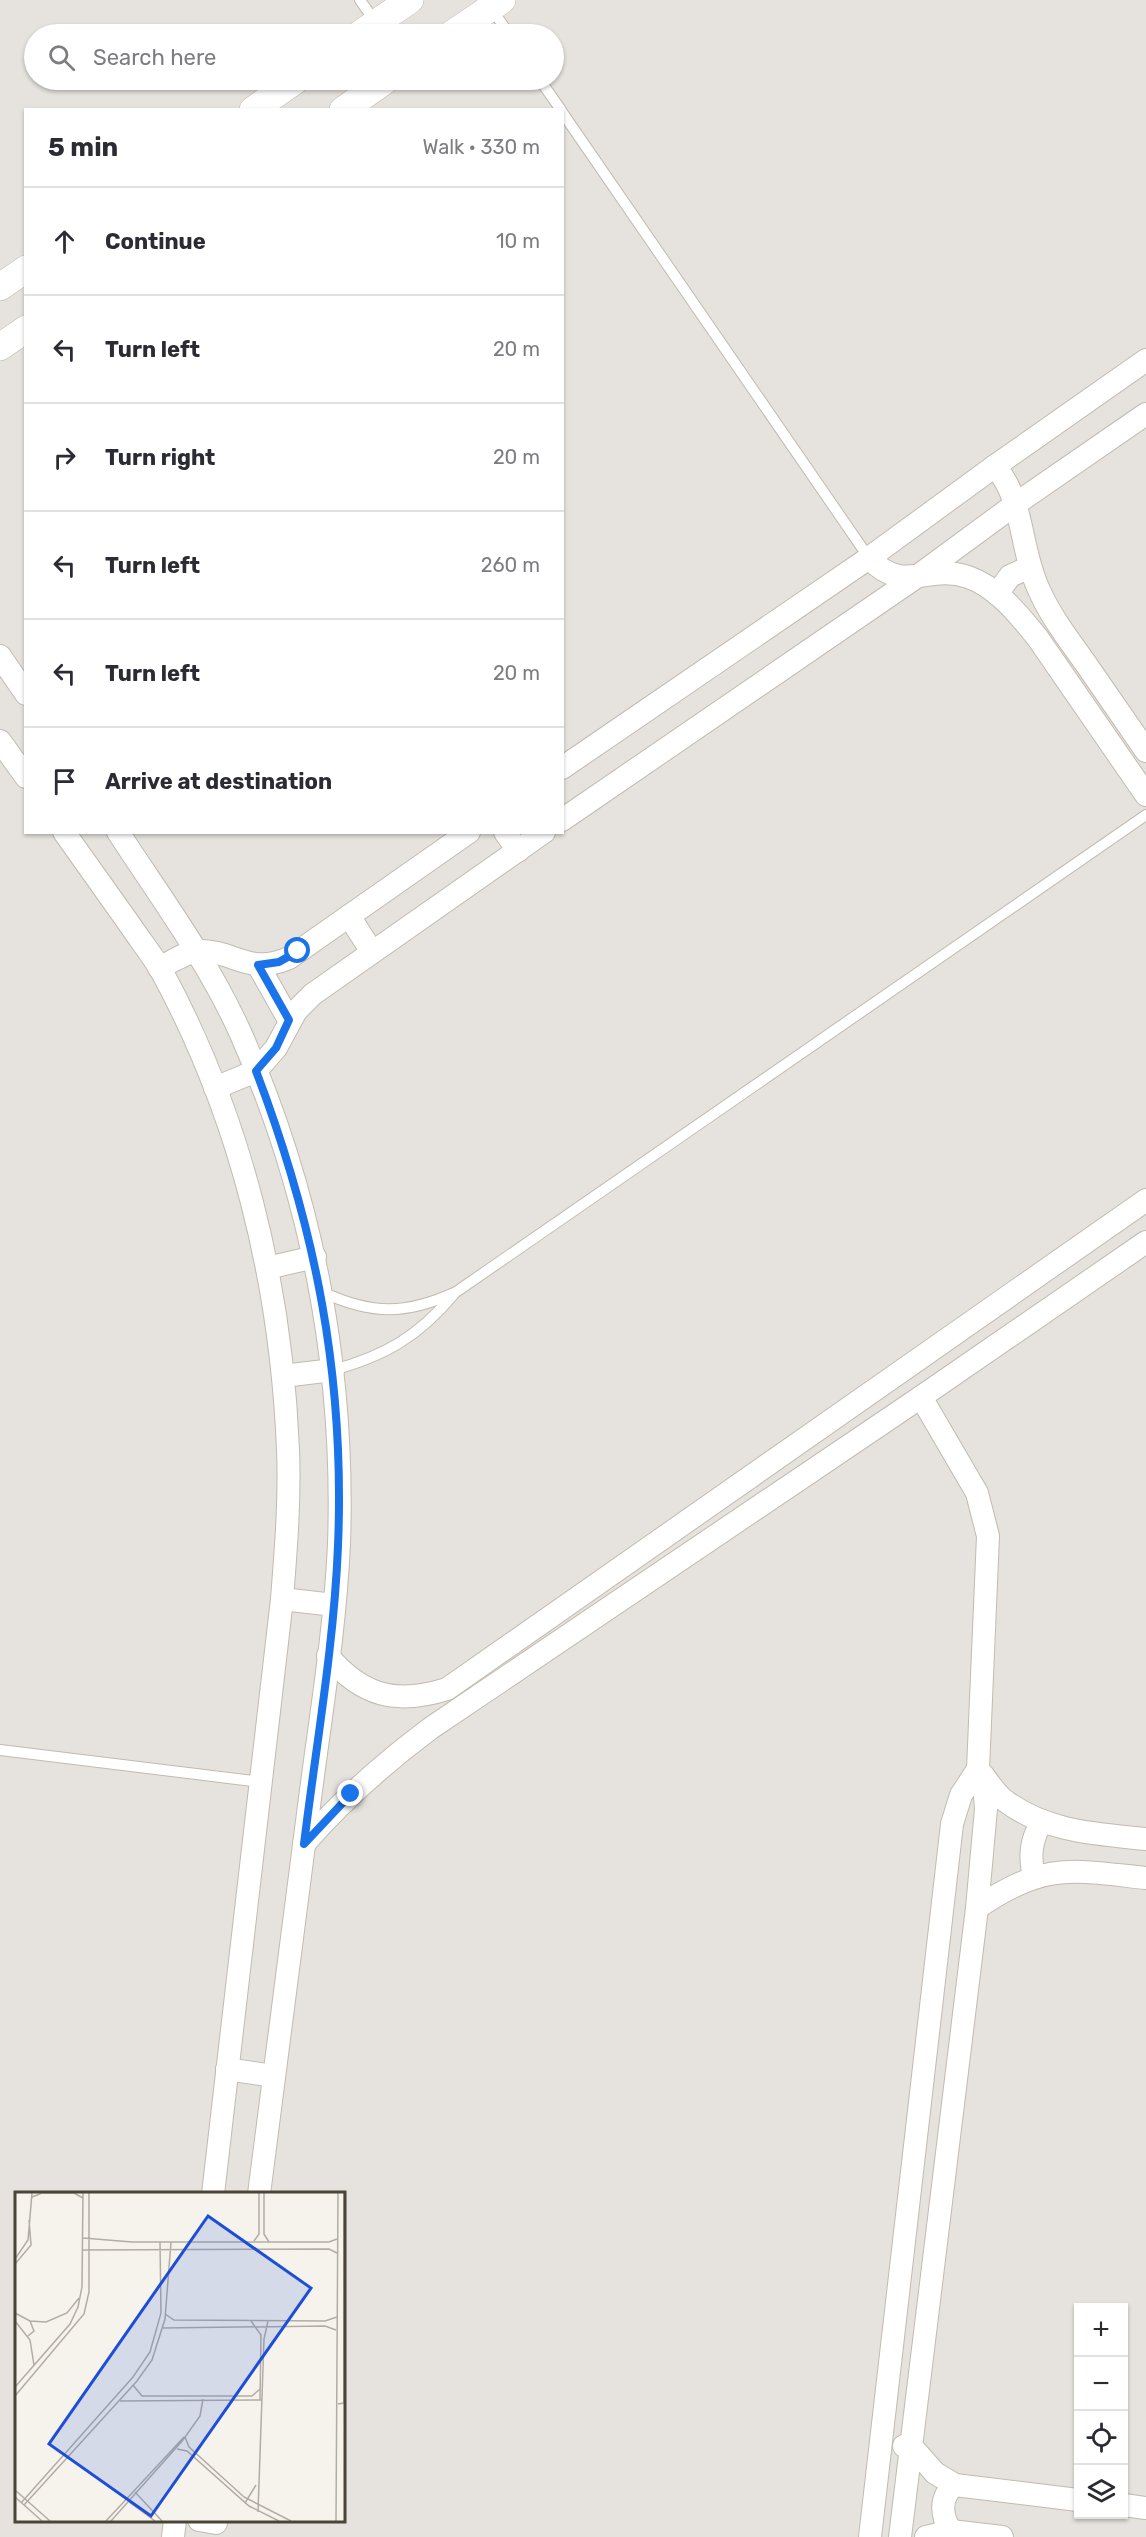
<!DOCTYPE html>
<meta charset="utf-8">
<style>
:root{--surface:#fff;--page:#f2f2f3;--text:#2b2b33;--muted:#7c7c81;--line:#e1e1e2}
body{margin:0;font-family:Rubik,sans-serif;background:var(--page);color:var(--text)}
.controls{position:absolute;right:18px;bottom:18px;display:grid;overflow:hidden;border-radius:0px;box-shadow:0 2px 4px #0004}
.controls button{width:54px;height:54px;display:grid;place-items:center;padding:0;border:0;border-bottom:2px solid var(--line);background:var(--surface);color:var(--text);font:30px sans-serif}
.stop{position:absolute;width:18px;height:18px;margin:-14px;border:4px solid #1a73e8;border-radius:50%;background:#fff}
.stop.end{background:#1a73e8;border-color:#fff;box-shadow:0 2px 6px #0008}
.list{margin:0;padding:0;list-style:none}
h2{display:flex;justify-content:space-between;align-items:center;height:78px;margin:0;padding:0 24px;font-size:26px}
h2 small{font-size:20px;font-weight:400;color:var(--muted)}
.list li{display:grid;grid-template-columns:39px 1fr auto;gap:18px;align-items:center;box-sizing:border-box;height:108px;padding:0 24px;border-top:2px solid var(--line)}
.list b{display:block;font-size:22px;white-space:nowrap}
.list em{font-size:20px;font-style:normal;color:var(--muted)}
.icon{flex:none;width:33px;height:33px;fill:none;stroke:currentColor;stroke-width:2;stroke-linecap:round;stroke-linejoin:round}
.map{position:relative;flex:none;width:1146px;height:2537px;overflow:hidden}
.search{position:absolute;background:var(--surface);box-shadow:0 2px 4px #0004;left:24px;top:24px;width:540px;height:66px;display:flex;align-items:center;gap:15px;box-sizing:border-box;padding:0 21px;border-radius:33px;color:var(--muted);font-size:22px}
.panel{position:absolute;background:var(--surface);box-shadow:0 2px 4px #0004;left:24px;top:108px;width:540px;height:726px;border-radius:0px}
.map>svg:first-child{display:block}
</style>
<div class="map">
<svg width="1146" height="2537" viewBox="0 0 1146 2537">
<rect width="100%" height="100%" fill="#f6f3ec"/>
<path fill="#e6e2dd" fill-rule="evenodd" d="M0,0H1146V2537H0ZM34,34H554V80H34ZM26,110H562V832H26ZM16,2194H344V2520H16ZM1078,2308H1124V2514H1078Z"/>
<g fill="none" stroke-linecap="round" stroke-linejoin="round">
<defs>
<g id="service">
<path d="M360,0L376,23"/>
<path d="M491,8L509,34"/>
<path d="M540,80L561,110"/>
<path d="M562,112L869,558"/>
<path d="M322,1292C372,1315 406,1315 456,1292L1146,815"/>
<path d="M333,1370C385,1356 419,1336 454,1294"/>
<path d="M0,1750L261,1782"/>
</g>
<g id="minor">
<path d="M995,466C1025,502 1019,547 1039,590C1051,617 1069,640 1086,664C1106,693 1126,722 1146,751"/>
<path d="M869,558C903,595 929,563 968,577C997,587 1018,614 1037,637L1146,795"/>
<path d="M997,594L1010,576L1030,567"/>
<path d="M0,656L26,694"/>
<path d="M0,741L26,777"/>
<path d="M562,768L869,558L995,466L1146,360"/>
<path d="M562,820L915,578L1017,503L1146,414"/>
<path d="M64,832C86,863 108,894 130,925C140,940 152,955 161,970C241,1117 281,1282 288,1449C290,1499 286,1549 282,1599L213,2194"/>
<path d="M118,832C161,898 208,961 240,1032C312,1193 345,1368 339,1544C335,1632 320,1719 309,1806C293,1935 276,2064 259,2194"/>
<path d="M505,832L518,851"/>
<path d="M349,916L372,952"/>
<path d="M258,965L289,1020"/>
<path d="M159,968C170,963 186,952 198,951C234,950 249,976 289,958L469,832"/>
<path d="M215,1088L256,1071L276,1048L296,1011L313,994L544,832"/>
<path d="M267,1268L315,1257"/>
<path d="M283,1376L333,1370"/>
<path d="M282,1599L334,1605"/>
<path d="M328,1656C362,1696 396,1705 447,1689L1146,1200"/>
<path d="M983,1775C989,1783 996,1794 1004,1800C1046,1832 1096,1834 1146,1839"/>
<path d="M304,1844C342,1800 384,1763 431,1728L921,1397L1146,1242"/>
<path d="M1034,1877C1029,1855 1031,1840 1042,1821"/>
<path d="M977,1908C1044,1862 1070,1870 1146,1878"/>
<path d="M227,2069L274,2076"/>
<path d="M904,2446L912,2447L935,2473L955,2485L1078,2500"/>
<path d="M1124,2505L1146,2508"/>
<path d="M199,2520L216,2523"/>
<path d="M951,2531C941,2516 939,2497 955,2485"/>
<path d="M173,2537L175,2520"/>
<path d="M870,2537L952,1824L961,1795L978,1769"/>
<path d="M900,2537L977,1908L986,1809L985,1796L978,1769L988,1536L977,1493L921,1397"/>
<path d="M926,2537L951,2531L1002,2537"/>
</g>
<g id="tertiary">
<path d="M360,34L410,0"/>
<path d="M452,34L502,0"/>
<path d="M253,110L296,80"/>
<path d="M343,110L386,80"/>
<path d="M0,287L26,269"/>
<path d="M0,347L26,329"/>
</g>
</defs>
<use href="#service" stroke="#c2bbae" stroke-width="12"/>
<use href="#minor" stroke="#c2bbae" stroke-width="24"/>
<use href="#tertiary" stroke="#c2bbae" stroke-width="28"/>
<use href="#service" stroke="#fff" stroke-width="10"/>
<use href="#minor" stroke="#fff" stroke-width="22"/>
<use href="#tertiary" stroke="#fff" stroke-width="27"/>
</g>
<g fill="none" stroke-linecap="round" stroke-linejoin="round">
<path stroke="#1a73e8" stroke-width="8" d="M298,951L279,962L258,965L289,1020L276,1048L256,1071C316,1229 345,1377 338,1546C334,1645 316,1746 304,1844L351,1794"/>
</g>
<g transform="translate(15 2192)">
<rect width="330" height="330" fill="#f6f3ec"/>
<path fill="none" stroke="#b2ada4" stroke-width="1.5" d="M249,1V42L254,50M17,5L27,1H59L68,6M68,46L117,50H314L322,47M239,49L244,42V1M68,58L314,57L322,61M0,67L13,48L17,1M0,72L16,53L14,28M0,121L15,129L31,130L52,121L64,106M150,122L159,128L310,129L322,125M0,129L15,148L19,173M236,129L246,143L245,208M148,136L310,134L321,138M13,144L19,139L15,129M118,193L127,204H237L245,197M0,195L55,132L63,115L67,95L68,1M0,204L69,122L74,100V1M105,209L247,208M323,212L329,211V1M170,245L174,255L229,305L276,329M162,257L172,259L234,314L264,329M0,298L35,329M120,300L147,329M0,305L27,329M114,310L140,329M6,311L118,185L135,160L146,121L145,50M230,311L241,293M9,313L122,189L137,168L150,127L156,50M243,320L249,147L253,129M91,329L169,245M96,329L168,248L185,224L188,207M321,329L323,1"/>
<path fill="#1d4ed8" fill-opacity="0.15" stroke="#1d4ed8" stroke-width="3" d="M193,24L296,96L136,324L34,252Z"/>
<rect width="330" height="330" fill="none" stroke="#4b4439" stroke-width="3"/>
</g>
</svg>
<div class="controls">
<button>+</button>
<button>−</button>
<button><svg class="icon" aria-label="locate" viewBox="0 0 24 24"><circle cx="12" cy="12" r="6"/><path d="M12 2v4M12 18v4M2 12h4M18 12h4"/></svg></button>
<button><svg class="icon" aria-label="layers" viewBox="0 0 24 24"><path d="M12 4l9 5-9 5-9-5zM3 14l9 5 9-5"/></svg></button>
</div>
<div class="stop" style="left:298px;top:951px"></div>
<div class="stop end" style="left:351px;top:1794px"></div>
<div class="search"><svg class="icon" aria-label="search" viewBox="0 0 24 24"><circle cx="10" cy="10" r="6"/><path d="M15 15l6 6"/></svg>Search here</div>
<section class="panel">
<h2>5 min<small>Walk · 330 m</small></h2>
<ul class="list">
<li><svg class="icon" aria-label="ahead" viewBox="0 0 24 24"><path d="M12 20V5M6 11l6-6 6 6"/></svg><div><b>Continue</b></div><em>10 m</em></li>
<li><svg class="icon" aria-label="left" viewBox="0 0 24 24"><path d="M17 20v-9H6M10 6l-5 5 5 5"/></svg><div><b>Turn left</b></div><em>20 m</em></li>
<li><svg class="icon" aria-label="right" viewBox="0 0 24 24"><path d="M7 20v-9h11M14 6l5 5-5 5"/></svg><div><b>Turn right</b></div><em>20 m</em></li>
<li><svg class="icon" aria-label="left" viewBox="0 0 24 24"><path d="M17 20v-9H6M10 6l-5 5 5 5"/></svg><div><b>Turn left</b></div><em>260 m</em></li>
<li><svg class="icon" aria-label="left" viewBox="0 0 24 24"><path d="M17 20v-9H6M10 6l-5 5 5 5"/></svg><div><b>Turn left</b></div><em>20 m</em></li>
<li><svg class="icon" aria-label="arrive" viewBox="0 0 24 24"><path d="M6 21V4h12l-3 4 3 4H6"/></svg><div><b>Arrive at destination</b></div></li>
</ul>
</section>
</div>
